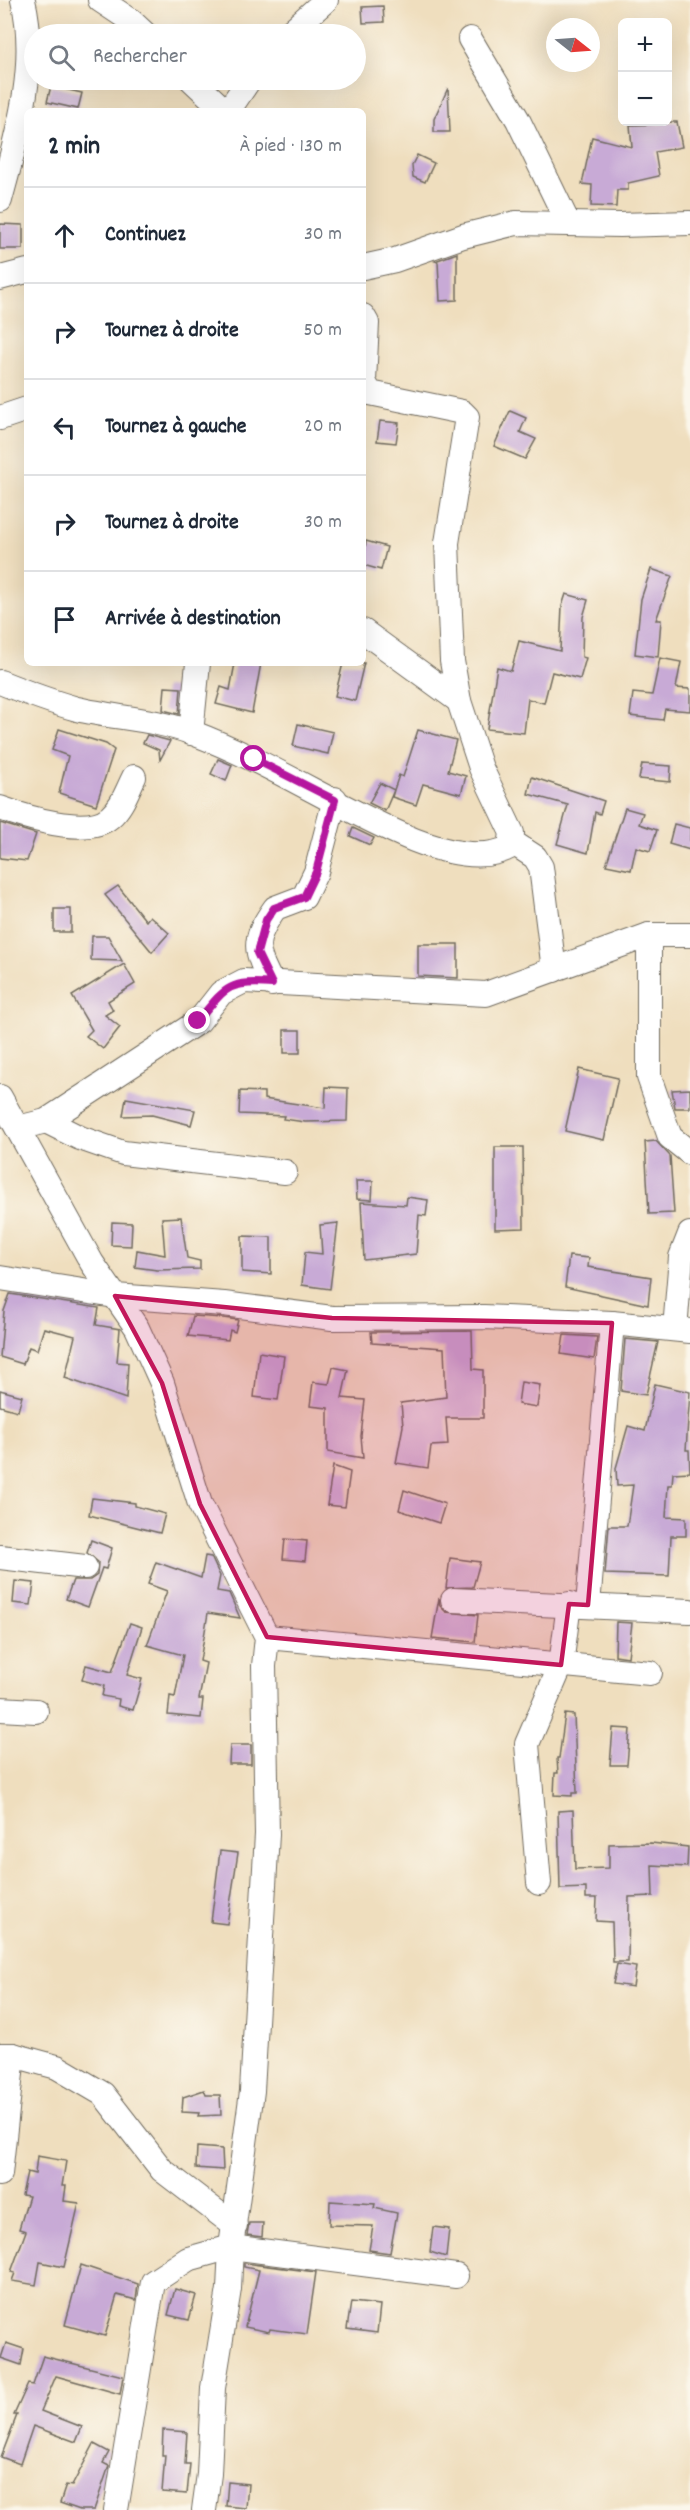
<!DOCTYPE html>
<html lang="fr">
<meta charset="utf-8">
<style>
:root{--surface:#fff;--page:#f6f6f7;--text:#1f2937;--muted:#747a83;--line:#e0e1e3}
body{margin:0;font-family:Dekko,sans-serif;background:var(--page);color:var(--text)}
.controls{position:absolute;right:18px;top:18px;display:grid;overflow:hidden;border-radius:9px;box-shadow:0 6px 24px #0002}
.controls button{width:54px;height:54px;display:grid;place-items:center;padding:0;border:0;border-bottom:2px solid var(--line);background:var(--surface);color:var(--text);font:30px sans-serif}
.compass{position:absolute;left:546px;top:18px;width:54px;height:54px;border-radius:50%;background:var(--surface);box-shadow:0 6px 24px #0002;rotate:107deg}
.stop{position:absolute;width:18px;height:18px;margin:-14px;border:4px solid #b5179e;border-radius:50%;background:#fff}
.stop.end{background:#b5179e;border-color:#fff;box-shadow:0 2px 6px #0008}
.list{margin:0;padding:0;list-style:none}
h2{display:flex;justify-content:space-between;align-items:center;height:78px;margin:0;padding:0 24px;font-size:26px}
h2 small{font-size:20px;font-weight:400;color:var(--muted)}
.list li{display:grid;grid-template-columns:39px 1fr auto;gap:18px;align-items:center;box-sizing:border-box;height:96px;padding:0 24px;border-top:2px solid var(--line)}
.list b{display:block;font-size:22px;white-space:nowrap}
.list em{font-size:20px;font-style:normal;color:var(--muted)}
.icon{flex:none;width:33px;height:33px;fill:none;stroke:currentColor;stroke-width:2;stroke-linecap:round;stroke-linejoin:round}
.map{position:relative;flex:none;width:690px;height:2510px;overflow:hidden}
.search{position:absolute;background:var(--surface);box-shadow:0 6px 24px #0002;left:24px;top:24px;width:342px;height:66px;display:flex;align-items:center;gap:15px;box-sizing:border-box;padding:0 21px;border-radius:33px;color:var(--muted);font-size:22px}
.panel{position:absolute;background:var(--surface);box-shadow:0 6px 24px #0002;left:24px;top:108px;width:342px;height:558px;border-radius:9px}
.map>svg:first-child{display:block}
</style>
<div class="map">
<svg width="690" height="2510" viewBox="0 0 690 2510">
<rect width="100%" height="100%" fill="#fbf7ec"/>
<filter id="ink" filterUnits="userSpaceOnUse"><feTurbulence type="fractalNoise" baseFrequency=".0167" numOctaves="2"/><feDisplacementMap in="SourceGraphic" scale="12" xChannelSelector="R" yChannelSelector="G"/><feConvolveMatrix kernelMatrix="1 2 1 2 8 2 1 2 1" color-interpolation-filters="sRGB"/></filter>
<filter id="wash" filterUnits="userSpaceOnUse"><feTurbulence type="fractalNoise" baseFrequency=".008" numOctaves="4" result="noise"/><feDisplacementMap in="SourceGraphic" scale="24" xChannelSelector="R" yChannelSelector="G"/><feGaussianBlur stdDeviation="1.35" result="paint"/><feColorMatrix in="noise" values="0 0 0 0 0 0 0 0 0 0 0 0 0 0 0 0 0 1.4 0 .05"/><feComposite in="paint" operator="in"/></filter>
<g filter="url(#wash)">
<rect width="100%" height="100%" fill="#efdebe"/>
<g id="blocks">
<g fill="#c8aad6">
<path d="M383,6L384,22L363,23L362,7Z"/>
<path d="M51,86L82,93L78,109L47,102Z"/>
<path d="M448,88L450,132H434V119Z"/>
<path d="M661,122H677L682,147L655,152L659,176L628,183V190H617L616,207L591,206L592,185L582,184L592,137L632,147L630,125L662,124Z"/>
<path d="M417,155L434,163L425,182L413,177L412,165Z"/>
<path d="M0,224L23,225V249H0Z"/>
<path d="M457,253V300L440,301L438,262L435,261Z"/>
<path d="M510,411L526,418L520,432L536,439L525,459L494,446Z"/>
<path d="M380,421L399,423L396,443L377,441Z"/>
<path d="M366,541L387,547L381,570L363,565Z"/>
<path d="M651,569L672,576L656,620H661L658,657L635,654L641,599Z"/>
<path d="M566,594L588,600L583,617L582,657L586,658L580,679L552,672L544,703L528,699L524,733L487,729L497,667L511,671L519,641L560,651L562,606Z"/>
<path d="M660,658L681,662L676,688L690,689V711L665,709L663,720L630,716L633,693L652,695Z"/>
<path d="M235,663H261L252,713L216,704L221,687L230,690Z"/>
<path d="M343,663H364L355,701L335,696Z"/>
<path d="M165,687L181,688L179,714L163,710Z"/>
<path d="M298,724L333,732L328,754L293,746Z"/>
<path d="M59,729L106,744L114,750L96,805L59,793L68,756L52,750Z"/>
<path d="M418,730L456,740L448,771L466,776L461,794L423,784L416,805L392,797L394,790L385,811L369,803L380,783L394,790L399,775L403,777Z"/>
<path d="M147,735L170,741L160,760L159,750L143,743Z"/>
<path d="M218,759L232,765L226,781L211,774Z"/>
<path d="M642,764L671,766L670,782L639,779Z"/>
<path d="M532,777L604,801L600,814L595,812L588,853L557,844L568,805L528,794Z"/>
<path d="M625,808L643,813L639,824L657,830L650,851L636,847L631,870L606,865Z"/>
<path d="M0,823L36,834L27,861L0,858Z"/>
<path d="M674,824L690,828V850L669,844Z"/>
<path d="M353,828L374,838L370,845L350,836Z"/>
<path d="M118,886L146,921L150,916L169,933L152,952L105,895Z"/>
<rect x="54" y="909" width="17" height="23"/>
<path d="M92,936H108L122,961L91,960Z"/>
<path d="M418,944H458V978L418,976Z"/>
<path d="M124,964L135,984L108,1001L113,1010L105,1015L120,1027L103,1049L86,1036L92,1030L72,996Z"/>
<rect x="284" y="1030" width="16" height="23"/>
<path d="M579,1069L618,1078L604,1140L565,1131Z"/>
<path d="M326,1087L348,1088L347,1121L305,1122L283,1119L284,1116L239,1114L240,1091L264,1092V1099L325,1108Z"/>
<path d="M690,1089V1108H675L672,1090Z"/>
<path d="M126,1098L195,1110L191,1125L152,1115L123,1116Z"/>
<path d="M656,1141L670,1156L674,1213L649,1214L645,1142Z"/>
<path d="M495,1147H523L524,1228L495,1229Z"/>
<path d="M356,1181H373L372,1200L357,1199Z"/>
<path d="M407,1197L428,1200L426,1216L419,1215L416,1254L364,1260L361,1202L406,1205Z"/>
<path d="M181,1217L187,1258L200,1261V1269L157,1270L135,1267L137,1250L165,1255L162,1218Z"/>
<path d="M112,1222L132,1223L131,1246L111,1245Z"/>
<path d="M338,1223L330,1289L302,1285L305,1252L322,1254L320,1225Z"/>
<path d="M242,1236L271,1237V1274L242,1272Z"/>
<path d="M569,1256L589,1258L588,1267L651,1277L648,1305L565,1287Z"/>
<path d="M10,1294L99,1308L96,1325L120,1329L117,1362L128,1363L126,1399L65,1378L75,1336L44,1328L37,1350L29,1347L23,1364L0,1357L4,1311Z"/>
<path d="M193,1316L223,1318L238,1320L235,1332L230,1330L228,1340L188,1336Z"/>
<path d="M472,1331L473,1369L483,1370V1418H446L448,1445L431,1446L428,1468L396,1463L403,1426L401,1403L446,1397L444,1348L372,1343L371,1332Z"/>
<path d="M564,1335L597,1337L594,1359L561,1354Z"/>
<path d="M625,1339L658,1342L646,1395L621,1391Z"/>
<path d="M259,1352L284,1356L278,1400L254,1397Z"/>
<path d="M333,1367L348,1370L342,1398L365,1400L361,1436L363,1458L328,1452V1408L310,1406L313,1382L329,1384Z"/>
<path d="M521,1382L540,1385L537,1407L518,1404Z"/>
<path d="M655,1384L690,1392L686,1450H689L690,1472L673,1473L672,1485H668L666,1517L686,1518V1536H671L669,1576L605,1574L609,1526H627L633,1485L617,1486L616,1468L628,1426L645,1431Z"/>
<path d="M0,1390L22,1396L18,1411L0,1406Z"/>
<path d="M333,1466L350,1472L345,1507L327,1505Z"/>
<path d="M404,1490L445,1504L439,1523L399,1510Z"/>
<path d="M92,1498L135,1503V1506L165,1514L160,1533L89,1515Z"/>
<path d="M285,1539L307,1541L305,1561L283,1559Z"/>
<path d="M91,1540L112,1548L106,1569L102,1568L88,1607L66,1599L73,1580H90L97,1575L98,1562L87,1553Z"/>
<path d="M205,1556L211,1557L220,1576L217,1591L229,1593L240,1618L208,1613L200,1661L206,1663L199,1699H203L201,1718L168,1715L170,1696L175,1697L183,1655L147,1645L167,1591L148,1584L156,1562L201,1578Z"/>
<path d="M450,1558L480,1562L473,1587L446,1588Z"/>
<path d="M15,1581L34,1583L31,1605L13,1603Z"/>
<path d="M439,1598L440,1606L446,1612L478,1615L475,1642L432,1638Z"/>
<path d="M616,1622L632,1623L628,1657L615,1655Z"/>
<path d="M130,1623L142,1627L127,1675L142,1679L133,1710L118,1706L119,1699L102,1696L104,1686L82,1680L86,1665L112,1672Z"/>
<path d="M565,1714L574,1715L577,1793H572V1796L554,1795L555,1773H558L557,1758H559Z"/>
<path d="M613,1728L630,1729L627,1765H610Z"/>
<path d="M230,1745H251V1764H229Z"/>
<path d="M573,1810L575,1869L609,1868V1844L651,1843L688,1847L687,1867L652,1865L653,1896L629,1897L628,1962H613L612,1922L596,1921L597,1898H586V1888L560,1889L558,1811Z"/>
<path d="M220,1851L238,1853L227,1924L211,1922Z"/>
<path d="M617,1964L636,1967L633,1987L613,1984Z"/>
<path d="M204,2090L206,2095H220L221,2115L198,2116L199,2113L182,2112L183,2097Z"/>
<path d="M197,2147L222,2149L223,2170L196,2168Z"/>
<path d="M37,2156L66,2161L62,2186H66L64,2201L79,2203L64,2267L40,2262L36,2285L12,2281L15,2273L11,2272L26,2231L19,2229L29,2196L22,2195L27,2172L35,2174Z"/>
<path d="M330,2201L375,2204L374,2208L397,2213L390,2253L369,2250L373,2226L329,2225Z"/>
<path d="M249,2223H263L262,2237L247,2235Z"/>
<path d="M433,2227L449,2229L446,2257L430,2252Z"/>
<path d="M244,2263L316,2272L307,2334L270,2329L269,2332L245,2327L259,2270L244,2267Z"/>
<path d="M81,2265L138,2284L136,2300L117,2295L105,2336L65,2325Z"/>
<path d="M175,2289L196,2295L189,2320L168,2315Z"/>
<path d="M351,2302L380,2305L377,2333L347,2329Z"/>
<path d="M6,2343L24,2349L21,2365L1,2358Z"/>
<path d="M43,2356L123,2376L120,2394L56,2376L41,2411L82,2427L76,2442L33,2426L20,2464L1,2457L17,2415H14L28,2384L33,2385Z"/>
<path d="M163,2430L187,2432L185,2464H190L187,2494L162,2492L165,2455H162Z"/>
<path d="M94,2444L109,2452L103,2463L109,2466L94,2510H80L60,2503L66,2485L72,2486Z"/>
<path d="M228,2482L248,2484L246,2508L226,2506Z"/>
</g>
</g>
</g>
<g filter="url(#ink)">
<use href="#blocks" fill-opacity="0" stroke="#706a5e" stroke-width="1.5"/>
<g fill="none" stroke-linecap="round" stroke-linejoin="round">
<defs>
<g id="street">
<path d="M100,0L130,20L145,34"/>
<path d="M288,34L326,0"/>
<path d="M470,39L518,120L568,223"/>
<path d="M192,80L225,111"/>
<path d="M228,111L249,80"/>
<path d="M0,200C17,137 39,65 23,0"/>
<path d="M363,267L395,260L463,236L516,223L620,225L690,223"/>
<path d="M0,278L27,271"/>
<path d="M0,418L27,409"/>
<path d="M363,631L459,701"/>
<path d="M0,682C25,692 52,702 77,709C115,718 156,719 193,733C270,762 339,809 414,840C442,851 483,862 510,847L512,833L481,768L459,701L452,661L447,543L467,417L462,412L370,393L364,381L367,323L363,316"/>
<path d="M191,733L198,663"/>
<path d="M0,808C25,817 87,837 110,817C122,807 127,791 134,777"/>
<path d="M512,842L535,857L541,867L554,970"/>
<path d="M649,935V1077L670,1137L690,1153"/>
<path d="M272,984C255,950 251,942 275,908L304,897L316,872L335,799"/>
<path d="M0,1097L92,1263L137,1328L162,1383L200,1504L267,1637L264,1666L267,1834L252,2091L231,2247L229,2289L213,2388L209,2474L204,2510"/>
<path d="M46,1121L80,1138L123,1153L285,1172"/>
<path d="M18,1128L46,1121L199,1021L221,993L244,981L486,994L649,935H690"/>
<path d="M0,1278L115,1296L224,1304L332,1318L484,1317L612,1323L690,1331"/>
<path d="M675,1329L681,1257L690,1234"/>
<path d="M0,1557L85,1567"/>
<path d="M453,1600L690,1611"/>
<path d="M588,1605L612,1323"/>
<path d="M267,1637L650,1673"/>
<path d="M0,1709L36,1711"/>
<path d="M539,1883L527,1744L561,1665L569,1604"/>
<path d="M0,2055H13L57,2067L103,2094L162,2170L235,2226"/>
<path d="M0,2174L13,2055"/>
<path d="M116,2510L153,2282L188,2259L231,2247L456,2276"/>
</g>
</defs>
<use href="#street" stroke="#706a5e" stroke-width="26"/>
<use href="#street" stroke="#fff" stroke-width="24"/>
</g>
</g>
<g fill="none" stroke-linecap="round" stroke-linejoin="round" filter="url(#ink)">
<path stroke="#b5179e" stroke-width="8" d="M198,1021C225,988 228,980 272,984L257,953L266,920L274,908L304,897L316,872L335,800L254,759"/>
</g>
<path fill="#c2185b" fill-opacity="0.2" stroke="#c2185b" stroke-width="4.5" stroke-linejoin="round" d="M115,1296L332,1318L612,1323L588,1605L569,1604L561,1665L267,1637L200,1504L162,1383Z"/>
</svg>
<div class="controls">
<button>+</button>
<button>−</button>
</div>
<svg class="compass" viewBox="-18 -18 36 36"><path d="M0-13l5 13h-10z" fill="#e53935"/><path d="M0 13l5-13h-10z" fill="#747a83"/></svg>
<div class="stop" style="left:254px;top:759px"></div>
<div class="stop end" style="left:198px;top:1021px"></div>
<div class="search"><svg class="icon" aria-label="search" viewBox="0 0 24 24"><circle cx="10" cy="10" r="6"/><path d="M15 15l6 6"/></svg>Rechercher</div>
<section class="panel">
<h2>2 min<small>À pied · 130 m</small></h2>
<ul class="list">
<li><svg class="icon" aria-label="ahead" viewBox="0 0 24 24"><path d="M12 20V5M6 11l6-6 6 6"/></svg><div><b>Continuez</b></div><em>30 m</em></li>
<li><svg class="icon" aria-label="right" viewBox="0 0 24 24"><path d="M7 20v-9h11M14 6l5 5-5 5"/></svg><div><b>Tournez à droite</b></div><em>50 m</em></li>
<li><svg class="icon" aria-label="left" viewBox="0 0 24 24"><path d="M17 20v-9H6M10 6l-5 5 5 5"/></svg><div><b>Tournez à gauche</b></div><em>20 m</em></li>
<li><svg class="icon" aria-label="right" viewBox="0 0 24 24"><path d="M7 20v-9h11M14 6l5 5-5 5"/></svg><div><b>Tournez à droite</b></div><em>30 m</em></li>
<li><svg class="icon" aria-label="arrive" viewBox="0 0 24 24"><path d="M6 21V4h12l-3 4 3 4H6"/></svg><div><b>Arrivée à destination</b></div></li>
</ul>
</section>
</div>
